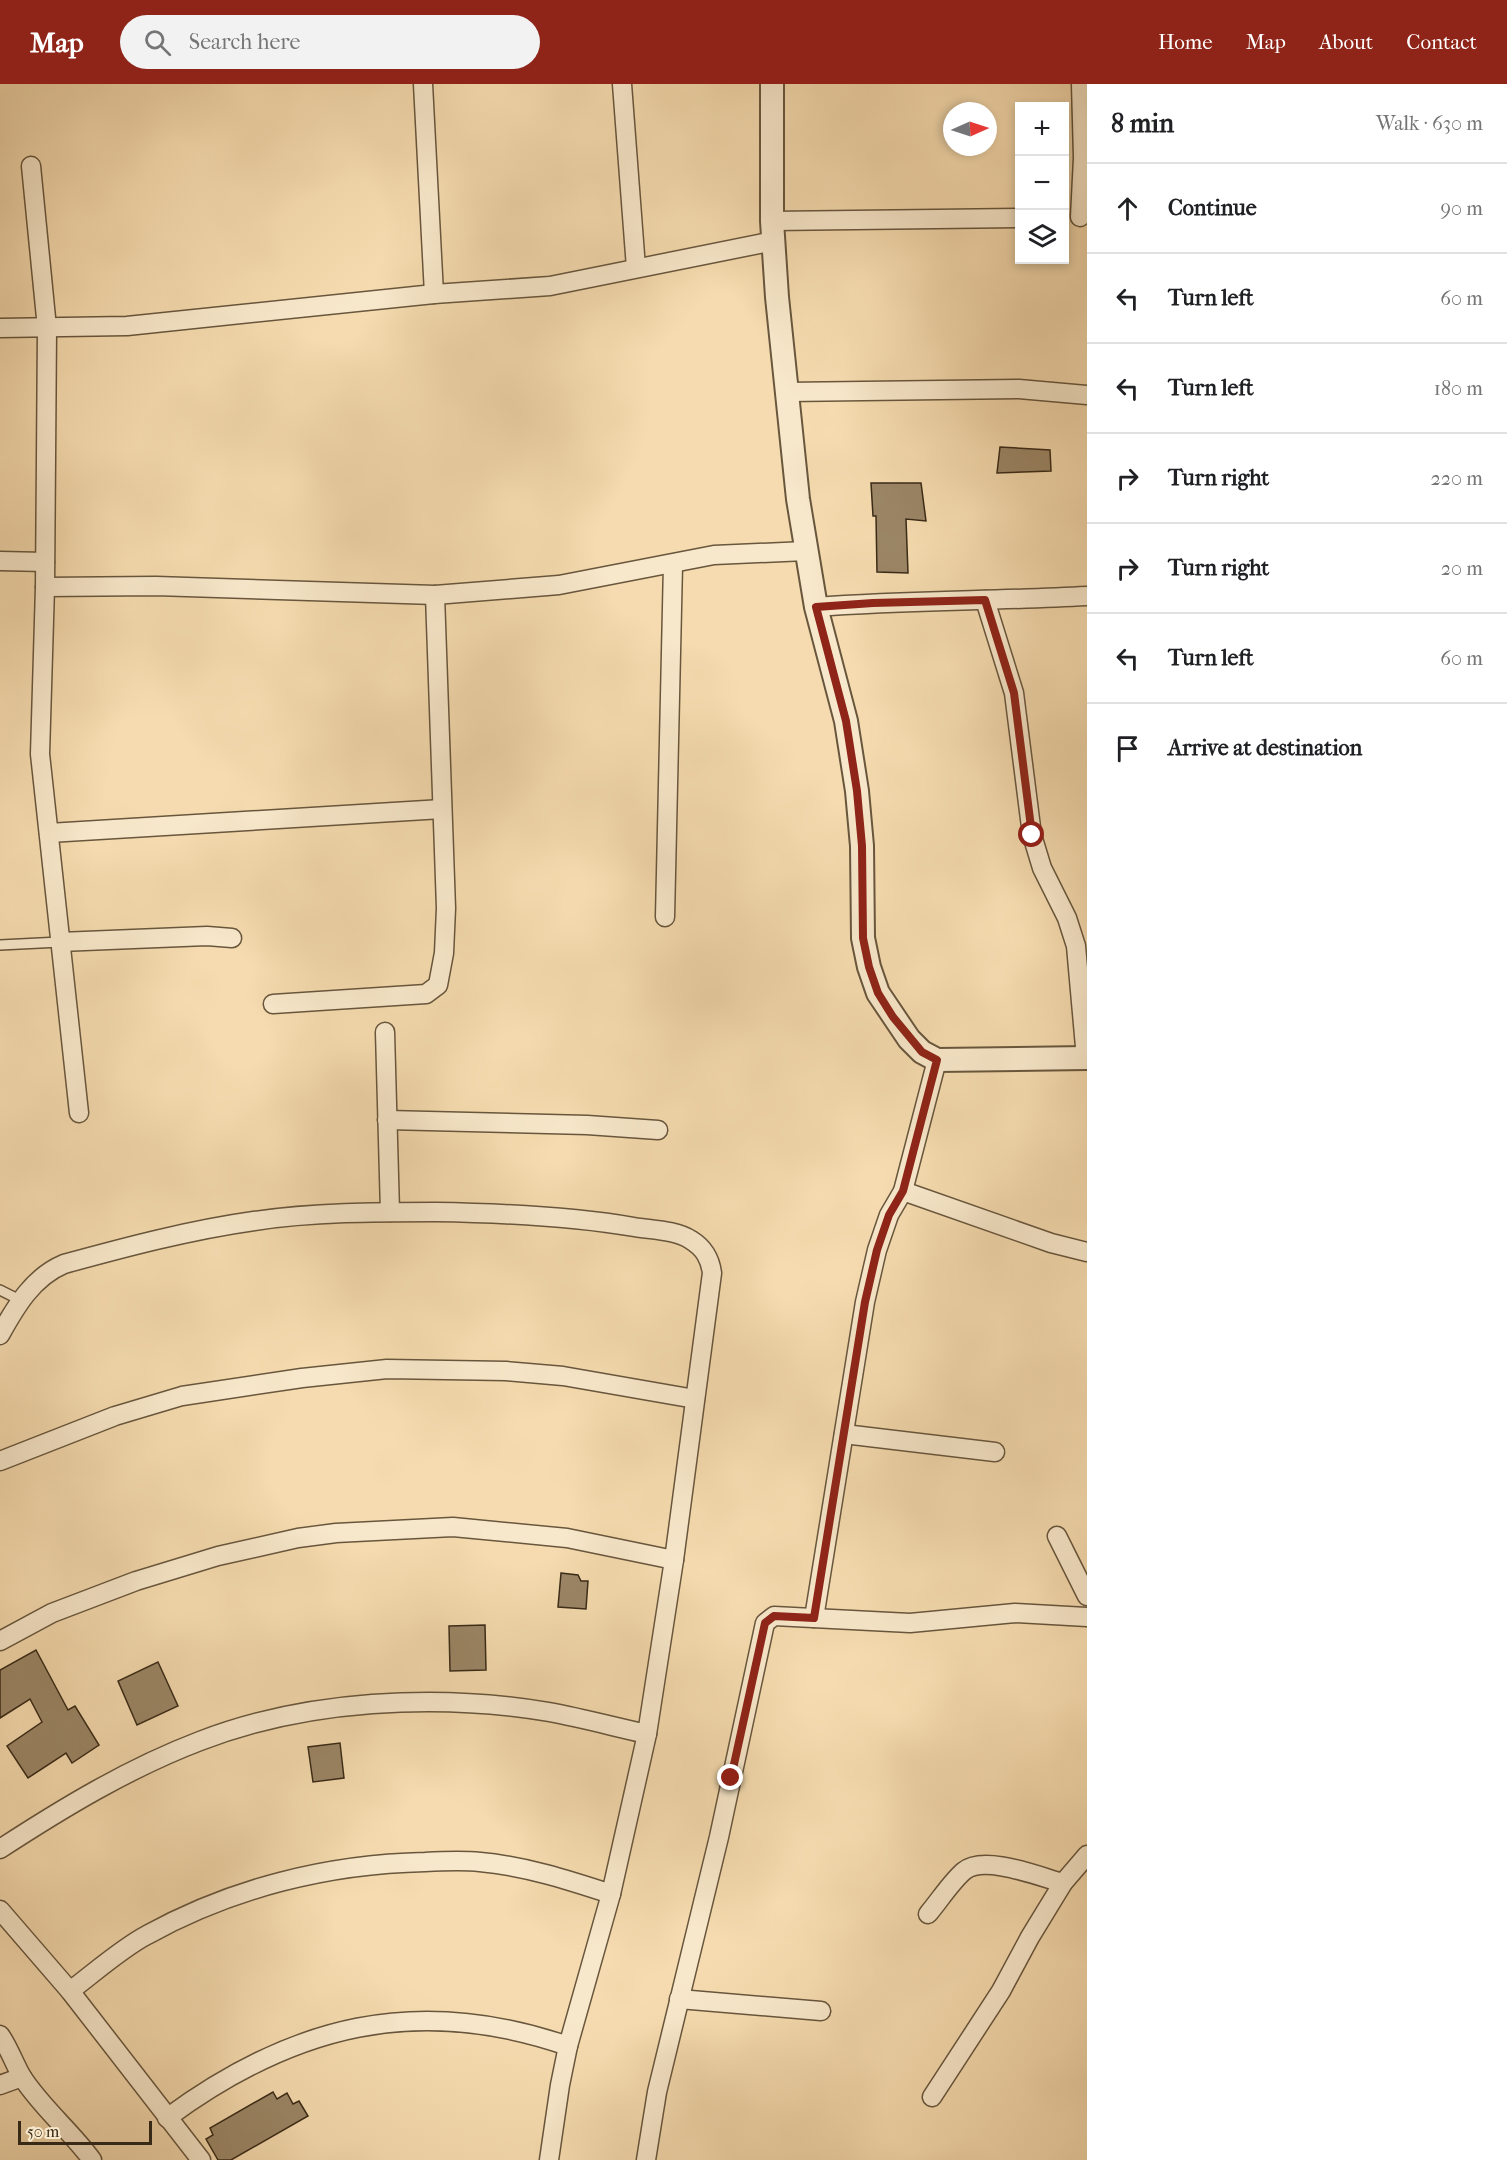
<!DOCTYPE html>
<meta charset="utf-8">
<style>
:root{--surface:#fff;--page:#f2f2f2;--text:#202124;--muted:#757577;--line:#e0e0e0;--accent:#8f2418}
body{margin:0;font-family:"IM FELL French Canon",serif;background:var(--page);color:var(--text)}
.controls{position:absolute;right:18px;top:18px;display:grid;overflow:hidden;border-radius:0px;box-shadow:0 3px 9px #0003}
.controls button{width:54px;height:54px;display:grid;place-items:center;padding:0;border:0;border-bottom:2px solid var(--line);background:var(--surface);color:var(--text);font:30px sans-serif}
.compass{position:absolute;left:943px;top:18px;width:54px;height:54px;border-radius:50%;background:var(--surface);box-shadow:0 3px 9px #0003;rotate:87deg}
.scale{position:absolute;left:18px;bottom:15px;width:134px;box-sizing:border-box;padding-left:6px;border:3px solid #392a17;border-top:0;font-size:16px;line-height:21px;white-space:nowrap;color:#392a17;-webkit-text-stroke:4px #f8e8cb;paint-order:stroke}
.stop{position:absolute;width:18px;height:18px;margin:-14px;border:4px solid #8f2418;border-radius:50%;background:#fff}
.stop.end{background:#8f2418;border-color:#fff;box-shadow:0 2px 6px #0008}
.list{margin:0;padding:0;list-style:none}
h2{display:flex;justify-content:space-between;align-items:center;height:78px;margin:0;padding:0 24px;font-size:26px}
h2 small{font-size:20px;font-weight:400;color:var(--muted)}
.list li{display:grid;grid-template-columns:39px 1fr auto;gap:18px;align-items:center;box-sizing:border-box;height:90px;padding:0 24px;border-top:2px solid var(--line)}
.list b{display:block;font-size:22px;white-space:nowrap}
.list em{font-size:20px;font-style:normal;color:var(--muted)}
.icon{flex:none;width:33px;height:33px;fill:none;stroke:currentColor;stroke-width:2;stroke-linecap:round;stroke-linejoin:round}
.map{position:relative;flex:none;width:1087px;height:2076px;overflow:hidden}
header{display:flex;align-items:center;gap:36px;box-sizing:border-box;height:84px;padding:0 30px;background:var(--accent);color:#fff}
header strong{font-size:28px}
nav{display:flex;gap:33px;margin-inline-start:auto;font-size:21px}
.search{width:420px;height:54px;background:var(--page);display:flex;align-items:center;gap:15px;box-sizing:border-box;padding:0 21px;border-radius:33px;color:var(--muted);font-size:22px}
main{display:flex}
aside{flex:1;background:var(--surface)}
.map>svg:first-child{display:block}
</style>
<header>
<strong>Map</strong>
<div class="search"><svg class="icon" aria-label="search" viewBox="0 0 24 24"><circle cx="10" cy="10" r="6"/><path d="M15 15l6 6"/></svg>Search here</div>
<nav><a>Home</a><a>Map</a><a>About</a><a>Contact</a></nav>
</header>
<main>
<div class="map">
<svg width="1087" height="2076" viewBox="0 0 1087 2076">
<rect width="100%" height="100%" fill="#f5dbaf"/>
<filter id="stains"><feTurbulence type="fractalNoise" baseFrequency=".00333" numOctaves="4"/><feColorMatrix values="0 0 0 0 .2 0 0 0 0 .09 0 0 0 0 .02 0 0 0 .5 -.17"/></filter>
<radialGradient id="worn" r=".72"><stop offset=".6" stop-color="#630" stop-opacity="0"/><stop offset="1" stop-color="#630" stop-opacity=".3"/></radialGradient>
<g fill="#9b8666" stroke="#392a17" stroke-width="1.5">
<path d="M1000,363L1050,366L1051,387L997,389Z"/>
<path d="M871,399H921L926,437L906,435L908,489L877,488L876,432H873Z"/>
<path d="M561,1489L578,1491L581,1497H588L586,1525L558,1523Z"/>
<path d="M485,1541L486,1586L450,1587L449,1542Z"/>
<path d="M36,1566L68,1626L75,1622L99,1661L72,1679L66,1669L28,1694L7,1662L42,1638L30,1615L0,1634V1586Z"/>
<path d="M158,1578L178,1622L137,1641L118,1597Z"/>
<path d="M340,1659L344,1694L313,1698L308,1663Z"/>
<path d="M273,2008L277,2015L287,2009L293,2020L299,2017L308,2032L231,2076H218L206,2055L213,2051L210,2044Z"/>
</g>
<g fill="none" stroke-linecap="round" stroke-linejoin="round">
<defs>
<g id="service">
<path d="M0,861L60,858"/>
<path d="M0,1206L20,1216"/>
</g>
<g id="minor">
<path d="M423,0L434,210"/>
<path d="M622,0L636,184"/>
<path d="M31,82L47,244L45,503L40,670L79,1029"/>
<path d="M1080,133L1083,74L1081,0"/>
<path d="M772,137L1020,134"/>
<path d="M0,244L127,242L434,210L550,202L774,157"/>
<path d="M787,308L1019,305L1087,311"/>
<path d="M0,477L45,478"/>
<path d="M45,503L156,502L435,511L559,501L714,471L806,467"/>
<path d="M985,516L1014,609L1032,751L1042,784L1067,834L1076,862L1086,974"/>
<path d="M816,523C906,516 997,517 1087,512"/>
<path d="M49,749L442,725"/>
<path d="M665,833L673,480"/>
<path d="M60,858L207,852L232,854"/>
<path d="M273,920L426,910L438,901L444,869L446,824L435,511"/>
<path d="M385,948L390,1128"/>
<path d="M387,1036L587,1041L658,1046"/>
<path d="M903,1107L1051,1159L1087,1168"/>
<path d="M0,1251C16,1222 33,1193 64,1180C126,1163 190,1146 254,1137C314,1128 375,1128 435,1128C502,1129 569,1132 634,1143C652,1146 676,1146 691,1156C704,1164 710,1174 712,1189L674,1476L647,1650L611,1810L568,1962L560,2001L549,2076"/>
<path d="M844,1350L995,1368"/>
<path d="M0,1377L115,1332L182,1312L302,1294L387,1285L506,1287L563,1292L695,1315"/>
<path d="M1057,1452L1087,1512"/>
<path d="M814,1534L865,1218L877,1166L889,1131L903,1107L937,976"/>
<path d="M0,1557L52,1529L136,1497L218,1472L298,1454L336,1449L453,1443L567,1454L674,1476"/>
<path d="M0,1765C63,1724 129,1684 200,1657C305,1616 438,1609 549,1628C582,1634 615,1643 647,1650"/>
<path d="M0,1826L70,1907L201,2076"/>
<path d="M928,1830C940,1816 951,1798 964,1787C984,1770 1040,1793 1063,1799"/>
<path d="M70,1907C94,1889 122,1864 147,1851C232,1804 328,1780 425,1778C443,1777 462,1776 480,1778C525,1782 568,1796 611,1810"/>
<path d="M679,1915L821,1927"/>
<path d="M0,1951C9,1964 14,1979 22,1993C42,2024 71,2047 92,2076"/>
<path d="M0,2001L22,1993"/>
<path d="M932,2013L1001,1907L1030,1853L1063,1799L1087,1771"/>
<path d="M167,2034C293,1941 417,1910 568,1962"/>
<path d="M646,2076L657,2008L719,1753L765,1539L774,1532L910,1539L1015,1529L1087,1533"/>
</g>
<path id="tertiary" d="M772,0V137L777,213L798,415L816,523L846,637L857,707L862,762L863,854L869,883L878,909L909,955L922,968L937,976L1087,974"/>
</defs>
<use href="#service" stroke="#68563d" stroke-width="12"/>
<use href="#minor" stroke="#68563d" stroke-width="21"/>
<use href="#tertiary" stroke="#68563d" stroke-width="26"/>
<use href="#service" stroke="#f8e8cb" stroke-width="9"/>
<use href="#minor" stroke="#f8e8cb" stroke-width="18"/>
<use href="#tertiary" stroke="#f8e8cb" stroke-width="22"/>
</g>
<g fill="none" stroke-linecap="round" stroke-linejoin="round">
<path stroke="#8f2418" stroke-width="8" d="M731,1694L765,1539L774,1532L814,1534L865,1218L877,1166L889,1131L903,1107L937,976L922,968L893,933L878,909L869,883L863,854L862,762L857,707L846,637L816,523L873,519L985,516L1014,609L1032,751"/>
</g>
<rect width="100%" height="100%" filter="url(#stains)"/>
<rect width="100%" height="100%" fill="url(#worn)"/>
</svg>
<div class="controls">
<button>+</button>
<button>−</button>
<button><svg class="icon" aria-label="layers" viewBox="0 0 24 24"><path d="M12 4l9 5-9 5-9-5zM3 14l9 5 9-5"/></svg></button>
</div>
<svg class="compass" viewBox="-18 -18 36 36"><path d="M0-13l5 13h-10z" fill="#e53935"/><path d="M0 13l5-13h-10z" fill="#757577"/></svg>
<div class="scale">50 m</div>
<div class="stop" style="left:1032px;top:751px"></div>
<div class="stop end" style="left:731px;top:1694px"></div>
</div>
<aside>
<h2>8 min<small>Walk · 630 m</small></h2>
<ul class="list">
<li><svg class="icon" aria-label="ahead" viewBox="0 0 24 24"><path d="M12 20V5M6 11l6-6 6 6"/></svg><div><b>Continue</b></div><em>90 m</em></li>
<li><svg class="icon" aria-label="left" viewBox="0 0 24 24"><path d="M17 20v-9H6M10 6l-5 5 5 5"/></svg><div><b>Turn left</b></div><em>60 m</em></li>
<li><svg class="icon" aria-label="left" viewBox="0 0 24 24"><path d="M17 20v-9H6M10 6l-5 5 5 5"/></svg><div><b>Turn left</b></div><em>180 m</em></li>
<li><svg class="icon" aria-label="right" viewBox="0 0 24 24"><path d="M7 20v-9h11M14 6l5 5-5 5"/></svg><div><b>Turn right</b></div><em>220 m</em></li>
<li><svg class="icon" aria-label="right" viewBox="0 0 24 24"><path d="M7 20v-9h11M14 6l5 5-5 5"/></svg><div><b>Turn right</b></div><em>20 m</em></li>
<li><svg class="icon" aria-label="left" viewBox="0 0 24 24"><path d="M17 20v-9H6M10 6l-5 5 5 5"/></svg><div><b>Turn left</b></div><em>60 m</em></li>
<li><svg class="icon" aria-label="arrive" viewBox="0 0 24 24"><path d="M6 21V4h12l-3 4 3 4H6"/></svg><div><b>Arrive at destination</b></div></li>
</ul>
</aside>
</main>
